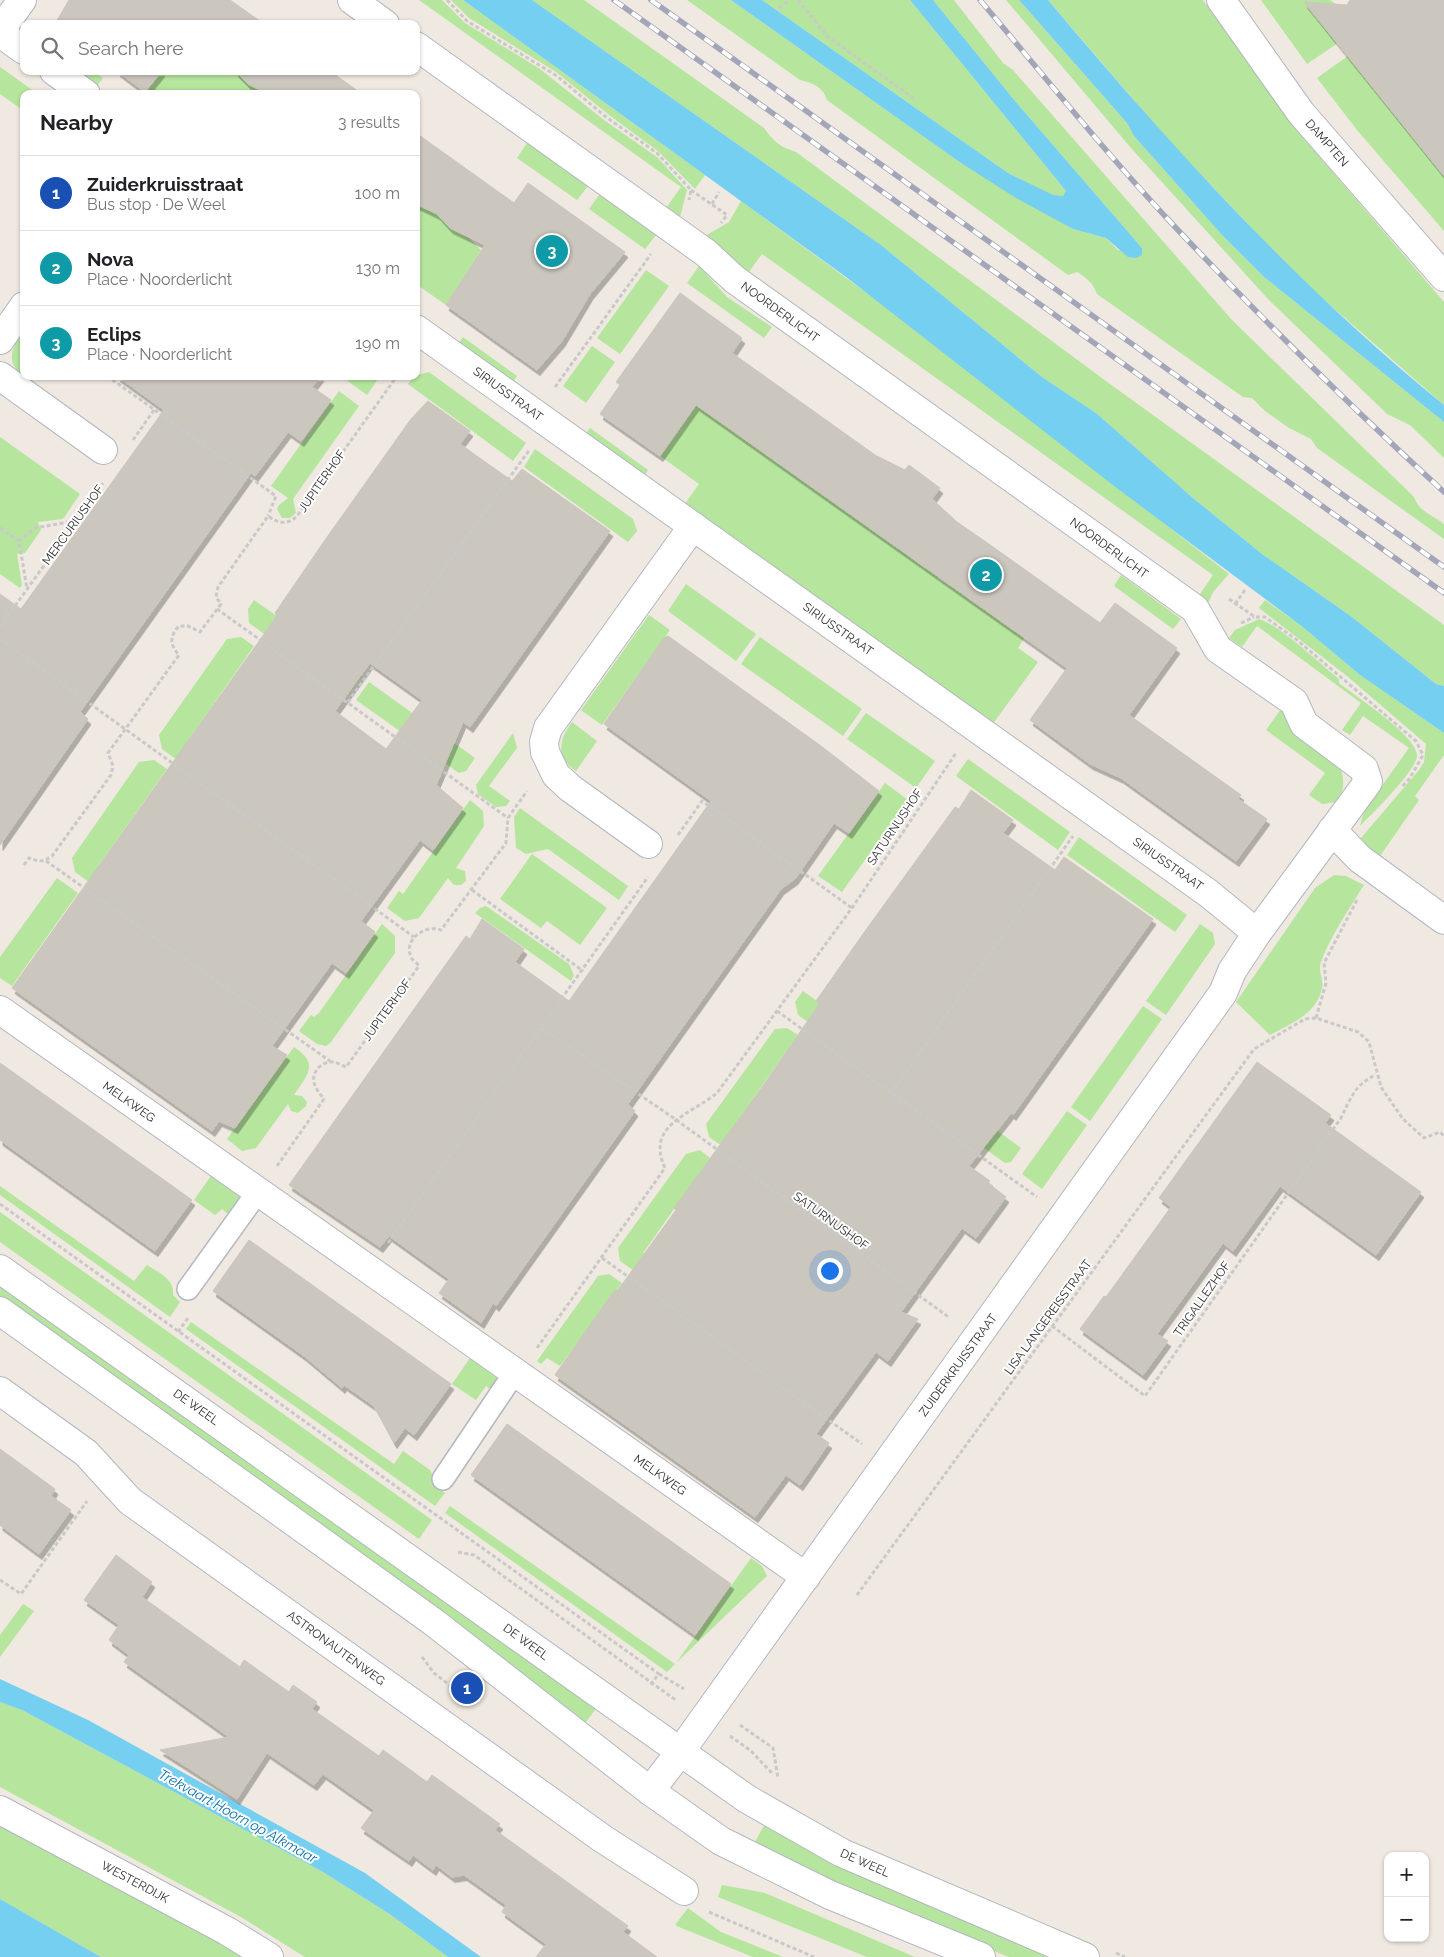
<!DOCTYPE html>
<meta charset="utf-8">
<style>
:root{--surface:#fff;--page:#f6f6f6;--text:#202124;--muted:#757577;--line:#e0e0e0;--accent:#d93025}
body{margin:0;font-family:Raleway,sans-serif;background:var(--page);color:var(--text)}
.controls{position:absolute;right:15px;bottom:15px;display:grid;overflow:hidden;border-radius:10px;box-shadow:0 1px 4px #0004}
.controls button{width:45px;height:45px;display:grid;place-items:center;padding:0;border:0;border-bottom:1px solid var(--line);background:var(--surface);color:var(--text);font:25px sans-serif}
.you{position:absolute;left:829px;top:1270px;width:18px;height:18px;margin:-12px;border:4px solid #fff;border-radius:50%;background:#1a73e8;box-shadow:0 0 0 8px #1a73e833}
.badge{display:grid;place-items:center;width:32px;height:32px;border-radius:50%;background:var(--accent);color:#fff;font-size:16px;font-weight:700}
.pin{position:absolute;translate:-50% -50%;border:2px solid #fff;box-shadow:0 1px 5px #0006}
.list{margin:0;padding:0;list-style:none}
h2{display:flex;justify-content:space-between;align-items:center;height:65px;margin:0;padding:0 20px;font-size:21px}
h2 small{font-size:16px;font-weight:400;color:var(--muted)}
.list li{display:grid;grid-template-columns:32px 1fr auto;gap:15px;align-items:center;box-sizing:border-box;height:75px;padding:0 20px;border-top:1px solid var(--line)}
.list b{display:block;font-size:19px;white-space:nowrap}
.list p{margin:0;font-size:16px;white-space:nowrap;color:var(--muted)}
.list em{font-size:16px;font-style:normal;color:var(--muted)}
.icon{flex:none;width:28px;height:28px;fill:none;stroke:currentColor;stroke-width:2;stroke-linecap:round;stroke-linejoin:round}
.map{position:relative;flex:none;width:1444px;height:1957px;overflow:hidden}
.search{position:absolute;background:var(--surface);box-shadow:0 1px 4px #0004;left:20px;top:20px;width:400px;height:55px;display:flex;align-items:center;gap:12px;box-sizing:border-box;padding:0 18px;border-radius:10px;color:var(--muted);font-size:19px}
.panel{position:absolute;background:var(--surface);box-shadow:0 1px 4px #0004;left:20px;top:90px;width:400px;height:290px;border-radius:10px}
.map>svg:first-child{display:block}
</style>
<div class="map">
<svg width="1444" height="1957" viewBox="0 0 1444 1957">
<defs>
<filter id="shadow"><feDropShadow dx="3" dy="5.5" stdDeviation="0" flood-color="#0004"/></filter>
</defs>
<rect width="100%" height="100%" fill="#efe9e1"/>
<g fill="#b6e59e">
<path d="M419,0H442L465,23L540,69L604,120L657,157L687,190L680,217L666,208L681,187Z"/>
<path d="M451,0H463L705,175L695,189L658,151L609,115L556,72L469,18Z"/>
<path d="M532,0H584L764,128C773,141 780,147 796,152L1110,384L1444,625V686L1436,684L1352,617L1262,554L1193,498L1096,413L1042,377L881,245Z"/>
<path d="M687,0H731L958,161L1073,229L1106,238L1118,250L1142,248L1015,101L933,0H954L1003,63L1013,70L1232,320L1414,497C1419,512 1433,515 1444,524V539L1317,448L1311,439L1289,428L1265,411L1252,398L1243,397L1097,294C1093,283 1087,278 1077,272L1068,275L827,100C823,87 813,83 800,80Z"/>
<path d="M762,0H910L1066,191V194L1063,196H1053L1008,173Z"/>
<path d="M1006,0H1019L1127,123L1134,136L1222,235L1264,277L1444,422V458L1410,425L1387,414L1268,299L1131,148Z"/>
<path d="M1048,0H1203L1299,133L1444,302V405L1297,276L1170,142Z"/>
<path d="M1261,0H1330L1336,4H1330L1323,7L1338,43L1307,64Z"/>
<path d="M1348,56L1444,176V231L1357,130L1317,78Z"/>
<path d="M0,67L38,94H24V111L0,94Z"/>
<path d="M75,71H92L103,78L97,86Z"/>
<path d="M162,71H235L248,84L267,94H148L145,92Z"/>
<path d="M527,143L588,186L577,200L517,158Z"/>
<path d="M599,195L656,235L645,249L589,209Z"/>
<path d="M741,201L913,327L1229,574L1213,592L1207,606L1198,597L1213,575L762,254L746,276L705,236L729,222Z"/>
<path d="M416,203L437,214L450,228L468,237L481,250L446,305L416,284Z"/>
<path d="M699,266L727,297L772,327L764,338L687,283Z"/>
<path d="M646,270L669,286L620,354L597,338Z"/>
<path d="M24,330V376H32L29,380C5,365 9,351 24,330Z"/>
<path d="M463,337L517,376L512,383L458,344Z"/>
<path d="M592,346L615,362L586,403L563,386Z"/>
<path d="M429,372L526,443L513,461L408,384L414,376Z"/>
<path d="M341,376H380L367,395Z"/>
<path d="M339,391L359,406L293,499L296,513L290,518H282L277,509L279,505L288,498L271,486Z"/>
<path d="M696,405L824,496L828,492C839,508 850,515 868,521L866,526L897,548L912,553L910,557L924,568L929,565L941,573L938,578L955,589L958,585L970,594L967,598L983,609L986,605L999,614L996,618L1012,630L1015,625L1027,634L1018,648L1038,662L992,725L684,505L699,484L660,456Z"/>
<path d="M590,428L648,470L644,477L585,435Z"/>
<path d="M0,437L80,494L63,519L38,522L41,530L25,553L17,554L22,585L20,588L0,574Z"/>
<path d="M535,449L633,519L637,531L628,542L524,467Z"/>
<path d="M1121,575L1181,619L1173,629L1114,586Z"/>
<path d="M686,584L756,634L736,661L668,611Z"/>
<path d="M254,600L362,676L348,694L249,623L248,609Z"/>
<path d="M1265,600L1304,628L1360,675L1444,733V755L1415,796L1419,800L1378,859L1361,838L1419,770L1424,762L1426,744L1347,676L1259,608Z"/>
<path d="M649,615L670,630L602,725L581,710Z"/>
<path d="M1259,619C1281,626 1320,664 1339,679V683C1355,696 1416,735 1417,755C1418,769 1371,815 1360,826L1364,811L1409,748L1363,716L1350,735L1342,730L1361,703L1257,626L1242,647L1229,638L1235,630Z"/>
<path d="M241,637L254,646L187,742L195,773L162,749L159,735L227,639Z"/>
<path d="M760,637L862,709L843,736L741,664Z"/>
<path d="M369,682L475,758L466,771L459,773L356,700Z"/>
<path d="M1281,709L1339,765C1345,779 1345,790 1336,802L1322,804L1309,795L1325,773L1266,730Z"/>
<path d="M866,713L935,761L916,788L847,739Z"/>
<path d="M572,722L597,741L576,771C555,757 559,739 572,722Z"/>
<path d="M513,733L517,748L489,786L510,801L506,806L496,807L478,794L476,785Z"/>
<path d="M968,759L1070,832L1058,850L956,776Z"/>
<path d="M154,760L167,769L99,865L108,896L75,872L72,858L139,762Z"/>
<path d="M885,783L908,800L842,892L818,876Z"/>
<path d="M470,800L483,811L484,826L456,868L465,871L466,881L461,885H454L448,878L419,918L405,921L387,908L399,891L403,894Z"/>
<path d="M520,808L628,886L619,900L548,849L526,854L516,848L514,817Z"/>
<path d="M1079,837L1187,915L1175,932L1067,855Z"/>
<path d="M532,854L607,908L580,945L547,921L541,928L500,899Z"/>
<path d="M1334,875L1346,876L1364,885C1352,904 1325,945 1320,966C1319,973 1324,981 1322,988C1317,1014 1290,1024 1270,1035L1236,1002L1315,888Z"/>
<path d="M57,878L78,893L12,986L0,978V957Z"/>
<path d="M486,906L569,964L574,975L571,981L475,913L480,908Z"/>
<path d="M382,924L395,936V953L331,1042L326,1046L317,1044L299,1031L311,1015L314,1017L319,1013Z"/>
<path d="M1200,924L1213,933L1215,944L1166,1015L1146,1001Z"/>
<path d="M803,991L904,1064L891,1081L798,1015L795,1002Z"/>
<path d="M1143,1006L1162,1019L1090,1121L1071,1107Z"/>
<path d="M787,1028L798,1035L731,1130L739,1158L709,1137L706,1124L775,1029Z"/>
<path d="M294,1047C320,1064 307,1075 294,1095L302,1096L307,1102L306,1106L298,1113L291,1111L288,1104L256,1148L242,1151L227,1139Z"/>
<path d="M913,1070L1021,1148L1011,1162L1005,1163L900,1088Z"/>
<path d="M1067,1111L1087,1125L1042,1189L1022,1174Z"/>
<path d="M700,1150L710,1158L643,1253L662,1266L650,1282L620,1261L618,1248L686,1154Z"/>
<path d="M213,1173L239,1194V1199L228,1214L222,1209L215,1215L194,1200Z"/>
<path d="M0,1186L134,1281L147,1265C159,1273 175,1279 173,1295L180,1302L170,1317L0,1195Z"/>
<path d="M0,1212L432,1520L419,1539L0,1242Z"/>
<path d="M609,1274L622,1283L560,1366L547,1358L541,1364L537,1361L598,1276Z"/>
<path d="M0,1279L598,1706L583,1726L0,1299Z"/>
<path d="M191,1322L394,1464L403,1451L430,1470L432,1474L431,1482L445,1493L435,1506L186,1329Z"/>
<path d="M470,1358L497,1378L492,1390L486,1386L476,1400L452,1384Z"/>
<path d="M450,1506L675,1664L667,1672L445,1513Z"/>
<path d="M751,1558L762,1566L767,1576L676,1663Z"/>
<path d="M23,1604L34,1611L0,1657V1635Z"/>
<path d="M0,1702L22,1710L323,1872L391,1915L448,1957H305L241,1917L0,1787Z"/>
<path d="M766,1822L1060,1957H1009L821,1882L752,1847Z"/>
<path d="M0,1826L222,1943L244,1957H101L0,1899Z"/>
<path d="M722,1885L765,1893L915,1957H867L718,1897Z"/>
<path d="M688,1908L721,1932L783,1957H753L679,1927L675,1925Z"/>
</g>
<g fill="#75cff0">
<path d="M463,0H532L881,245L1042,377L1096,413L1193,498L1262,554L1352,617L1436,684L1444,686V733L1360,675L1304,628L1118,489L846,277Z"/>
<path d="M731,0H762L1008,173L1053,195L1063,196L1066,191L910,0H933L1015,101L1142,248V255L1136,258L1128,257L1106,238L1073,229L1016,198L958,161Z"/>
<path d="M1019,0H1048C1170,145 1296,285 1444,405V422L1264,277L1222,235L1134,136L1127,123Z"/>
<path d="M0,1679L88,1720L365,1873L481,1957H448L391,1915L323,1872L22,1710L0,1702Z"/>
<path d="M0,1899L101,1957H0Z"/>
</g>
<g fill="#cbc7bf" stroke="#cbc5ba" fill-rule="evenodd" filter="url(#shadow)">
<path d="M69,0H230L264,24H55Z"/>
<path d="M1350,0H1444V176L1304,2L1347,5Z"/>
<path d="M117,71H162L145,92Z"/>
<path d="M235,71H330L362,94H268L248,84Z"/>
<path d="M416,133L514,203L528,183L625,252L590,294L562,341L537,370L446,305L485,245L450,228L437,214L416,204Z"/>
<path d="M680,293L742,338L732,353L875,455L905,470L909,465L940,488L932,499L957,522L986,542L1100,623L1115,603L1177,648L1129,715L1241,795L1238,799L1267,819L1236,861L1121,778L1090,764L1030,720L1067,668L723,424L696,405L660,456L600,414L620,385L616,382Z"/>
<path d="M117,376H321L312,387L331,400L301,441L288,432L255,476L251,473L80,712L88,719L0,845V594L21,609L164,410Z"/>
<path d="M428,401L470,431L460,444L512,481L522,469L610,531L470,727L463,722L436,785L463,808L433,850L420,840L361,921L375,932L346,973L332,963L272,1046L287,1055L235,1128L219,1121L212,1131L12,988L277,616L275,613L325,540L411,419ZM370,663L422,700L386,749L335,711Z"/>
<path d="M668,636L821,746L879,791L849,833L834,823L795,879L781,889L628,1104L635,1111L496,1306L493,1303L481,1323L439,1293L449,1279L389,1236L380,1247L289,1185L466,936L470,939L482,919L524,949L515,962L569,1001L711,801L604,724L664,638Z"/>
<path d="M971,790L1013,820L1003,833L1055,870L1064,857L1153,919L1013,1115L1011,1113L969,1166L990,1181L988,1183L1006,1197L976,1238L962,1228L901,1312L918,1319L888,1361L876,1352L816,1434L829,1443L800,1485L786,1475L755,1517L555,1375L614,1291L618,1290L676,1210L674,1208L763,1086L820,1003L816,1001L868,927L955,807L959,809Z"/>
<path d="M1257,1062L1331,1115L1325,1123L1421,1192L1376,1255L1280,1186L1233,1251L1223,1243L1157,1334L1168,1341L1143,1375L1080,1329L1104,1296L1106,1297L1171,1207L1159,1198Z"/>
<path d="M0,1063L192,1200L155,1251L0,1140Z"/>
<path d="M249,1240L451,1384L414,1435L405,1428L394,1443L374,1406L344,1385L342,1388L304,1356L213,1291Z"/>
<path d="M507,1424L731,1584L695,1635L471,1475Z"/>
<path d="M0,1449L55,1489L51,1496L71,1510L39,1554L0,1525Z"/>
<path d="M116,1555L152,1582L142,1597L240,1667L244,1660L289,1692L293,1685L317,1702L312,1709L379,1756L383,1750L427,1782L432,1775L500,1824L495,1830L628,1926L623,1932L657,1957H536L546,1944L502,1912L506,1905L464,1875L452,1877L436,1865L433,1870L413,1855L409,1861L361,1828L374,1810L323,1774L314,1785L267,1753L237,1799L160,1750L229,1737L124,1662L129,1655L109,1640L119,1625L84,1600Z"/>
</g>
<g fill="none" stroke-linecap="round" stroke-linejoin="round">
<defs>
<g id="lane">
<path d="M188,1289L257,1193"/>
<path d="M443,1479L515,1372"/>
</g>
<g id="street">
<path d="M352,0L385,24"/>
<path d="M1221,0L1301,113L1444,277"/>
<path d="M0,31L22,0"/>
<path d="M0,33L24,50"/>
<path d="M416,46L706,253L734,279L1195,609L1218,649L1294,702L1304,724L1364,769L1368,782L1257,933L1232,971L1223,993L680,1752L650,1791"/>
<path d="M54,71L86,94"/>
<path d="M416,329L1208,893L1257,933"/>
<path d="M0,340L24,306"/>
<path d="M0,376L103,450"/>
<path d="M1332,830L1360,859L1444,920"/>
<path d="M648,844L570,788L556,775L545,752L544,742L548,728L693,526"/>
<path d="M0,1010L806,1577"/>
<path d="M0,1391L86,1453L130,1501L603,1839L684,1891"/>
</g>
<g id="secondary">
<path d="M0,1269L747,1799L842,1853L1085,1957"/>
<path d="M0,1311L432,1621L650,1791L721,1841L830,1895L981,1957"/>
<path d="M0,1810L227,1931L269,1957"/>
</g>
</defs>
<use href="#lane" stroke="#b4b7c1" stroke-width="24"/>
<use href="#street" stroke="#b4b7c1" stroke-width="30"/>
<use href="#secondary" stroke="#b4b7c1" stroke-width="30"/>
<g stroke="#c9c9c9" stroke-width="3" stroke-dasharray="4 2.5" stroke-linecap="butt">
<path d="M447,0L467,21L557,76L606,117L657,153L691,190L689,200"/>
<path d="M798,0L828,37L916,100"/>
<path d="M779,8L789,0"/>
<path d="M691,190L727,215L721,223"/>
<path d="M712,204L719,192"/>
<path d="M107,376L276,496L268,516"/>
<path d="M555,387L651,254"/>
<path d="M133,440L154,410"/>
<path d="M0,528L19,541L27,589"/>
<path d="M19,541L35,528L75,521"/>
<path d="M1229,599L1255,617H1265L1297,640L1416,741L1423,755L1410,778L1401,788"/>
<path d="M1235,604L1245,590"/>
<path d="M217,609L508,818"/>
<path d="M1241,623L1254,617"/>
<path d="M0,627L103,483"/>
<path d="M0,639L414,937"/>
<path d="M348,702L530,449"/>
<path d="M678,835L702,801L852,908"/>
<path d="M46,861L330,1061"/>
<path d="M24,865L29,858C39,862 44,862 52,856L111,775L113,766L108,753L179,655C170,645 169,637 179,626H188L200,632L221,604L216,597L218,587L268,516C279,524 288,525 297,516L397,376"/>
<path d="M472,890L583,971"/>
<path d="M777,1011L1037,1197"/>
<path d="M1316,1018L1326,983L1324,963L1358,898"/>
<path d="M542,1028L675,1119L950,1318"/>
<path d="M891,1093L1073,836"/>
<path d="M277,1166L324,1099C316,1089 308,1079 319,1067C322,1065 326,1062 330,1062C335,1061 341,1065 346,1067L419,966C417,963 412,960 411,957C403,939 426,924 441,930L506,843L508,818L527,791"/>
<path d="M0,1204L659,1674L650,1685"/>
<path d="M388,1243L648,877"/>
<path d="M602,1258L862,1444"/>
<path d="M1052,1326L1145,1396L1341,1118C1350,1099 1356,1083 1376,1075"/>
<path d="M178,1332L188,1318"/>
<path d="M537,1348L665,1168C645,1125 690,1115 717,1093L852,908L956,753"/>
<path d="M458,1552L474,1555L677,1701"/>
<path d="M0,1580L21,1594L87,1501"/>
<path d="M857,1595L1254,1049L1305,1019L1316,1018L1358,1032L1369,1042L1381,1087L1403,1119L1424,1138L1440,1132L1444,1136"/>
<path d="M422,1657L434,1673L461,1694"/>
<path d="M659,1674L684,1689"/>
<path d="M740,1725L773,1748L778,1778"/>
<path d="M730,1736L750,1750L772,1773"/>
<path d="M709,1912L814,1957"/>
<path d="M1116,1953L1125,1957"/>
</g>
<use href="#lane" stroke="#fff" stroke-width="21"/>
<use href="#street" stroke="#fff" stroke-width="28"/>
<use href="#secondary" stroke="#fff" stroke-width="28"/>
<defs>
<g id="rail">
<path d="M614,0L1444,593"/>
<path d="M651,0L1444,567"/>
<path d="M980,0C1045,77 1108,156 1177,229C1263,320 1352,408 1444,492"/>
</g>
</defs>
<use href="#rail" stroke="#a3a6b8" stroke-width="5.5"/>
<use href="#rail" stroke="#fff" stroke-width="4" stroke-dasharray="11" stroke-linecap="butt"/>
</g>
<g text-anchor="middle" stroke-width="4" stroke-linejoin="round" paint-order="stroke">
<g font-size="12" fill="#2e2e2e" stroke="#fff">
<text transform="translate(1327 143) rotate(49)" y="4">DAMPTEN</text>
<text transform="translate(780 312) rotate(36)" y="4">NOORDERLICHT</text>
<text transform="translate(508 394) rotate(36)" y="4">SIRIUSSTRAAT</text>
<text transform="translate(322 481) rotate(-55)" y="4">JUPITERHOF</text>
<text transform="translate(73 525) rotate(-54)" y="4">MERCURIUSHOF</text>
<text transform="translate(1109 548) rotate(36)" y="4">NOORDERLICHT</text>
<text transform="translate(838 629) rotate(35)" y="4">SIRIUSSTRAAT</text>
<text transform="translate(895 827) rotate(-56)" y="4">SATURNUSHOF</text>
<text transform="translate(1168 864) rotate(35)" y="4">SIRIUSSTRAAT</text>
<text transform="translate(387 1010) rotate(-54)" y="4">JUPITERHOF</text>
<text transform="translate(129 1102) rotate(35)" y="4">MELKWEG</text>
<text transform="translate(831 1221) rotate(36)" y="4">SATURNUSHOF</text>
<text transform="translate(1202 1299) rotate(-55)" y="4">TRIGALLEZHOF</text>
<text transform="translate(1048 1317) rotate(-54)" y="4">LISA LANGEREISSTRAAT</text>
<text transform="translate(958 1365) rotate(-54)" y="4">ZUIDERKRUISSTRAAT</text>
<text transform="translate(196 1407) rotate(35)" y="4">DE WEEL</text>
<text transform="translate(660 1475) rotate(35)" y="4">MELKWEG</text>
<text transform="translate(526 1642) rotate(36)" y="4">DE WEEL</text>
<text transform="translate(336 1648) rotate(36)" y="4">ASTRONAUTENWEG</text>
<text transform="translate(865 1863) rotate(24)" y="4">DE WEEL</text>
<text transform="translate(135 1882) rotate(28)" y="4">WESTERDIJK</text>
</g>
<g font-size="14" font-style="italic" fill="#0d6fa3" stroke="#fff">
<text transform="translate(238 1816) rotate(29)" y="5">Trekvaart Hoorn op Alkmaar</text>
</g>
</g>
</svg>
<div class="controls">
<button>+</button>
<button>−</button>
</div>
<div class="you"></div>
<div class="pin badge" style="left:467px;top:1688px;background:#1a4fb4">1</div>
<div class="pin badge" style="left:986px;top:575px;background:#0f9aa8">2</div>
<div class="pin badge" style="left:552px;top:251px;background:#0f9aa8">3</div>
<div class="search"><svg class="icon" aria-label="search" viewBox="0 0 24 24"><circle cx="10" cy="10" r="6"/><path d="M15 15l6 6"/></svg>Search here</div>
<section class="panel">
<h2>Nearby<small>3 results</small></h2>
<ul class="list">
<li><span class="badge" style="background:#1a4fb4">1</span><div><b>Zuiderkruisstraat</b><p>Bus stop · De Weel</p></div><em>100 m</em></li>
<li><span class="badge" style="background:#0f9aa8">2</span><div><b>Nova</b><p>Place · Noorderlicht</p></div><em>130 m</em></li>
<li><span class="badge" style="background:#0f9aa8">3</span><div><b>Eclips</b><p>Place · Noorderlicht</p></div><em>190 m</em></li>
</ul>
</section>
</div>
